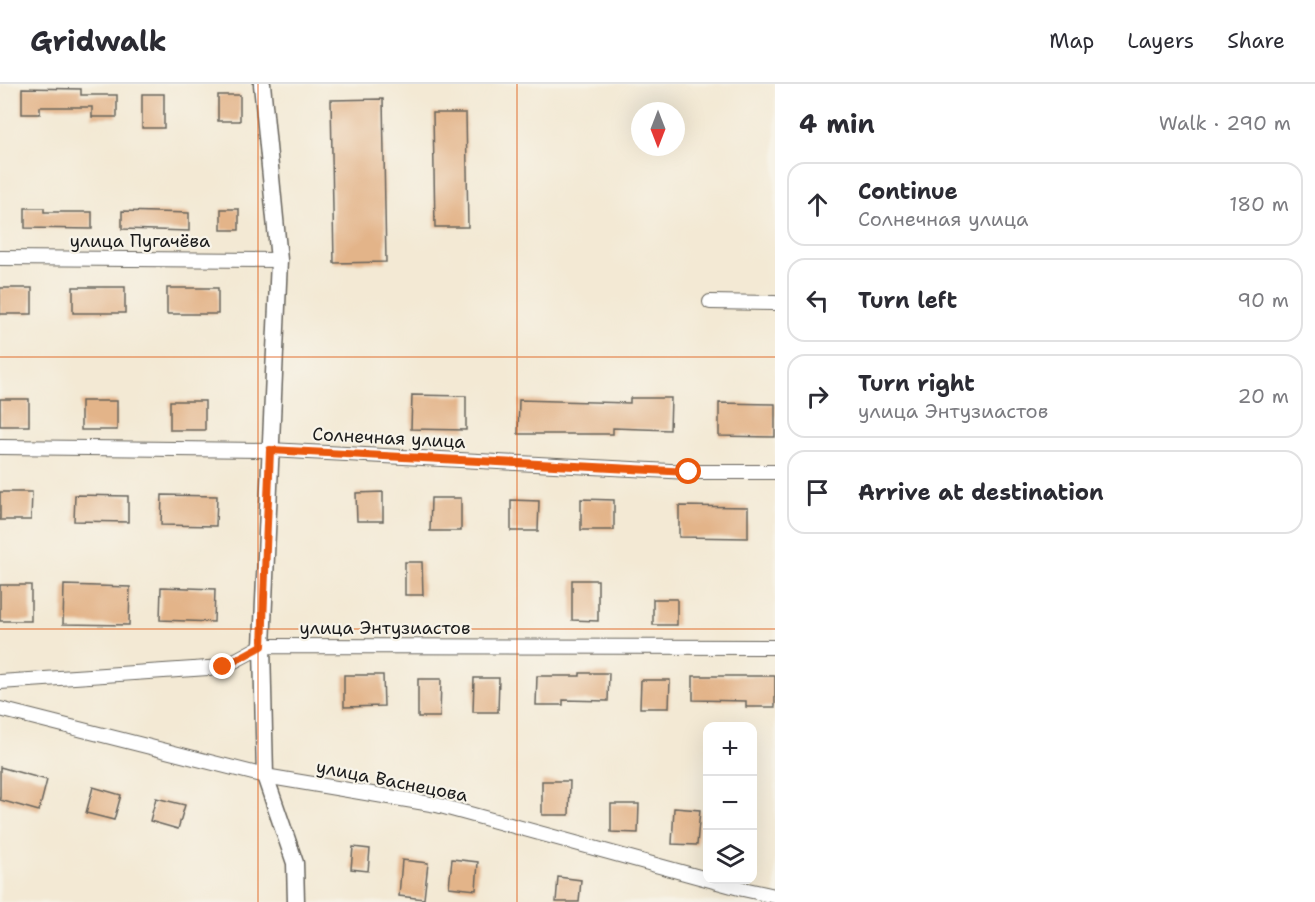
<!DOCTYPE html>
<meta charset="utf-8">
<style>
:root{--surface:#fff;--page:#f7f7f7;--text:#2b2b33;--muted:#7c7c81;--line:#e1e1e2}
body{margin:0;font-family:"Shantell Sans",sans-serif;background:var(--page);color:var(--text)}
.controls{position:absolute;right:18px;bottom:18px;display:grid;overflow:hidden;border-radius:12px;box-shadow:0 6px 24px #0002}
.controls button{width:54px;height:54px;display:grid;place-items:center;padding:0;border:0;border-bottom:2px solid var(--line);background:var(--surface);color:var(--text);font:30px sans-serif}
.compass{position:absolute;left:631px;top:18px;width:54px;height:54px;border-radius:50%;background:var(--surface);box-shadow:0 6px 24px #0002;rotate:180deg}
.stop{position:absolute;width:18px;height:18px;margin:-14px;border:4px solid #ea580c;border-radius:50%;background:#fff}
.stop.end{background:#ea580c;border-color:#fff;box-shadow:0 2px 6px #0008}
.list{margin:0;padding:0;list-style:none}
h2{display:flex;justify-content:space-between;align-items:center;height:78px;margin:0;padding:0 24px;font-size:26px}
h2 small{font-size:20px;font-weight:400;color:var(--muted)}
.list li{display:grid;grid-template-columns:39px 1fr auto;gap:18px;align-items:center;box-sizing:border-box;height:84px;margin:0 12px 12px;padding:0 12px;border:2px solid var(--line);border-radius:18px}
.list b{display:block;font-size:22px;white-space:nowrap}
.list p{margin:0;font-size:20px;white-space:nowrap;color:var(--muted)}
.list em{font-size:20px;font-style:normal;color:var(--muted)}
.icon{flex:none;width:33px;height:33px;fill:none;stroke:currentColor;stroke-width:2;stroke-linecap:round;stroke-linejoin:round}
.map{position:relative;flex:none;width:775px;height:818px;overflow:hidden}
header{display:flex;align-items:center;gap:36px;box-sizing:border-box;height:84px;padding:0 30px;background:var(--surface);border-bottom:2px solid var(--line)}
header strong{font-size:28px}
nav{display:flex;gap:33px;margin-inline-start:auto;font-size:21px}
main{display:flex}
aside{flex:1;background:var(--surface)}
.map>svg:first-child{display:block}
</style>
<header>
<strong>Gridwalk</strong>
<nav><a>Map</a><a>Layers</a><a>Share</a></nav>
</header>
<main>
<div class="map">
<svg width="775" height="818" viewBox="0 0 775 818">
<rect width="100%" height="100%" fill="#f7f3e8"/>
<filter id="ink" filterUnits="userSpaceOnUse"><feTurbulence type="fractalNoise" baseFrequency=".0167" numOctaves="2"/><feDisplacementMap in="SourceGraphic" scale="12" xChannelSelector="R" yChannelSelector="G"/><feConvolveMatrix kernelMatrix="1 2 1 2 8 2 1 2 1" color-interpolation-filters="sRGB"/></filter>
<filter id="wash" filterUnits="userSpaceOnUse"><feTurbulence type="fractalNoise" baseFrequency=".008" numOctaves="4" result="noise"/><feDisplacementMap in="SourceGraphic" scale="24" xChannelSelector="R" yChannelSelector="G"/><feGaussianBlur stdDeviation="1.35" result="paint"/><feColorMatrix in="noise" values="0 0 0 0 0 0 0 0 0 0 0 0 0 0 0 0 0 1.4 0 .05"/><feComposite in="paint" operator="in"/></filter>
<g filter="url(#wash)">
<rect width="100%" height="100%" fill="#f3e9d4"/>
<g id="blocks">
<g fill="#e3b489">
<path d="M22,4L81,5V11H117V33H92V23H40V30H22Z"/>
<rect x="142" y="10" width="22" height="34"/>
<rect x="218" y="11" width="22" height="26"/>
<path d="M383,15L386,178L334,179L331,16Z"/>
<path d="M433,29H466L468,143H435Z"/>
<path d="M25,124H44V128H92V145L25,144Z"/>
<rect x="221" y="125" width="18" height="21"/>
<path d="M122,127L189,129V147L122,145Z"/>
<rect x="73" y="203" width="52" height="26"/>
<rect x="0" y="204" width="32" height="26"/>
<rect x="167" y="204" width="51" height="26"/>
<path d="M412,311L466,312V346L411,345Z"/>
<path d="M630,314H671L670,346L613,344V350H518L519,316L630,319Z"/>
<rect x="0" y="315" width="29" height="27"/>
<rect x="81" y="317" width="36" height="29"/>
<rect x="170" y="317" width="35" height="29"/>
<path d="M719,319L775,320V353L719,352Z"/>
<path d="M0,408H32L31,436H0Z"/>
<path d="M383,408V437H357L356,409Z"/>
<path d="M75,411L128,412V438L74,437Z"/>
<path d="M162,411L217,412L216,442L161,441Z"/>
<path d="M431,414H461V447H430Z"/>
<path d="M581,415L614,416V446H581Z"/>
<path d="M511,416L539,417L538,447H511Z"/>
<path d="M679,422L748,423V454L679,453Z"/>
<path d="M405,478H422L423,511H405Z"/>
<path d="M572,496H598V537L572,536Z"/>
<rect x="0" y="501" width="31" height="36"/>
<path d="M64,501L130,503L129,541L63,540Z"/>
<path d="M161,503L215,505L214,538L160,536Z"/>
<rect x="653" y="515" width="24" height="26"/>
<path d="M580,589H609L608,617L563,616V621H536L537,592H580Z"/>
<path d="M344,591H383L384,622L344,623Z"/>
<path d="M693,592H775V623H746V617L693,616Z"/>
<path d="M474,594H499L498,628H473Z"/>
<path d="M418,595H441L440,633H418Z"/>
<path d="M641,596H670L669,624H640Z"/>
<path d="M0,683L47,696L39,727L0,716Z"/>
<path d="M542,697H570L569,731H542Z"/>
<path d="M93,703L121,711L114,736L86,729Z"/>
<path d="M156,714L185,721L178,745L150,737Z"/>
<path d="M611,720H639L638,749L611,748Z"/>
<path d="M674,724L700,726L697,761L672,760Z"/>
<path d="M353,763L370,765L368,787L351,785Z"/>
<path d="M452,775L478,778L476,806L449,803Z"/>
<path d="M402,776L428,779L424,815L399,812Z"/>
<path d="M558,793L581,796L579,818H556Z"/>
</g>
</g>
</g>
<g filter="url(#ink)">
<use href="#blocks" fill-opacity="0" stroke="#67645c" stroke-width="1.5"/>
<g fill="none" stroke-linecap="round" stroke-linejoin="round">
<defs>
<g id="minor">
<path d="M0,174L279,176"/>
<path d="M710,218L775,219"/>
<path d="M0,363L270,366L689,388H775"/>
<path d="M0,598L223,583L262,562L775,563"/>
<path d="M0,625L265,692L437,721L743,805L775,812"/>
</g>
<path id="tertiary" d="M262,0L279,176L262,562L265,692L295,779L296,818"/>
</defs>
<use href="#minor" stroke="#67645c" stroke-width="16"/>
<use href="#tertiary" stroke="#67645c" stroke-width="19"/>
<use href="#minor" stroke="#fff" stroke-width="14"/>
<use href="#tertiary" stroke="#fff" stroke-width="16"/>
</g>
</g>
<g fill="none" stroke-linecap="round" stroke-linejoin="round" filter="url(#ink)">
<path stroke="#ea580c" stroke-width="8" d="M223,583L262,562L270,366L689,388"/>
</g>
<path fill="none" stroke="#de560d" stroke-width="1.5" stroke-opacity="0.55" d="M258,0V818M517,0V818M0,273H775M0,545H775"/>
<g text-anchor="middle" stroke-width="4.5" stroke-linejoin="round" paint-order="stroke">
<g font-size="18" fill="#1c1c1c" stroke="#f7f3e8">
<text x="140" y="163">улица Пугачёва</text>
<text transform="translate(389 354) rotate(3)" y="6">Солнечная улица</text>
<text x="385" y="550">улица Энтузиастов</text>
<text transform="translate(392 697) rotate(11)" y="6">улица Васнецова</text>
</g>
</g>
</svg>
<div class="controls">
<button>+</button>
<button>−</button>
<button><svg class="icon" aria-label="layers" viewBox="0 0 24 24"><path d="M12 4l9 5-9 5-9-5zM3 14l9 5 9-5"/></svg></button>
</div>
<svg class="compass" viewBox="-18 -18 36 36"><path d="M0-13l5 13h-10z" fill="#e53935"/><path d="M0 13l5-13h-10z" fill="#7c7c81"/></svg>
<div class="stop" style="left:689px;top:388px"></div>
<div class="stop end" style="left:223px;top:583px"></div>
</div>
<aside>
<h2>4 min<small>Walk · 290 m</small></h2>
<ul class="list">
<li><svg class="icon" aria-label="ahead" viewBox="0 0 24 24"><path d="M12 20V5M6 11l6-6 6 6"/></svg><div><b>Continue</b><p>Солнечная улица</p></div><em>180 m</em></li>
<li><svg class="icon" aria-label="left" viewBox="0 0 24 24"><path d="M17 20v-9H6M10 6l-5 5 5 5"/></svg><div><b>Turn left</b></div><em>90 m</em></li>
<li><svg class="icon" aria-label="right" viewBox="0 0 24 24"><path d="M7 20v-9h11M14 6l5 5-5 5"/></svg><div><b>Turn right</b><p>улица Энтузиастов</p></div><em>20 m</em></li>
<li><svg class="icon" aria-label="arrive" viewBox="0 0 24 24"><path d="M6 21V4h12l-3 4 3 4H6"/></svg><div><b>Arrive at destination</b></div></li>
</ul>
</aside>
</main>
